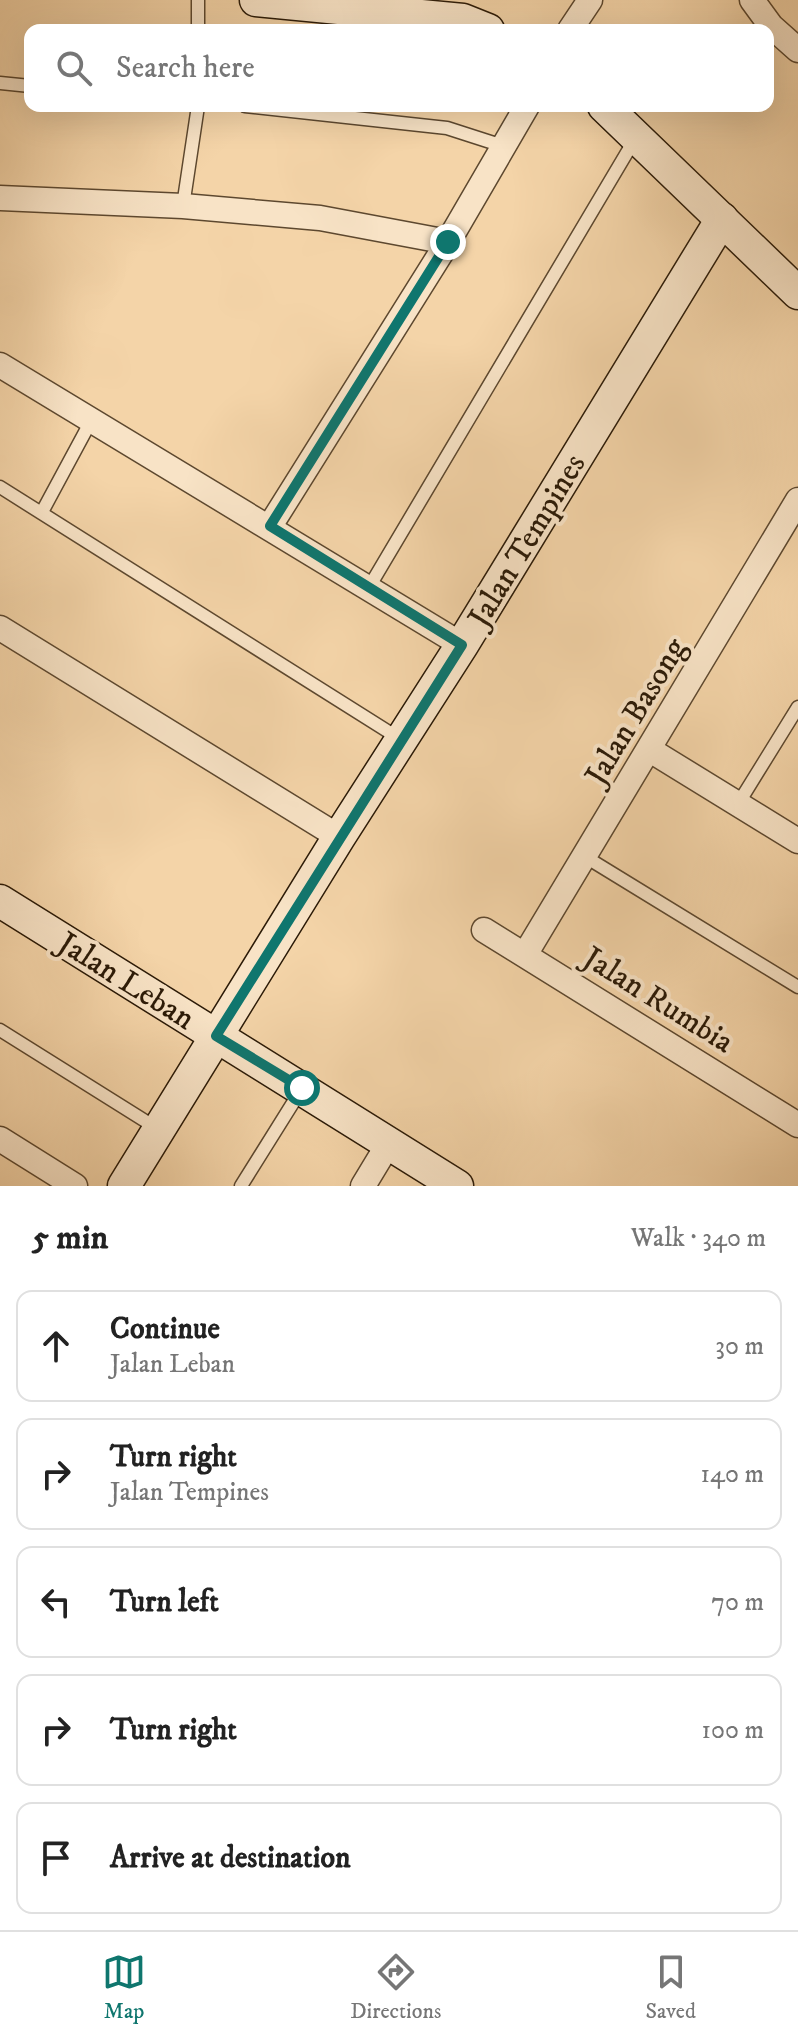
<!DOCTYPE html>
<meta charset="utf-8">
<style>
:root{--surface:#fff;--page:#f2f2f2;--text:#222;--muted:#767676;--line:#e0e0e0;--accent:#0f766e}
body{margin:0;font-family:"IM FELL DW Pica",serif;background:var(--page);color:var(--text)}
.stop{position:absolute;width:24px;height:24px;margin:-18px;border:6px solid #0f766e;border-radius:50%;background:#fff}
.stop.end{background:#0f766e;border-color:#fff;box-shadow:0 2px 8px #0008}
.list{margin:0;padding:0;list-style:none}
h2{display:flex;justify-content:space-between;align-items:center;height:104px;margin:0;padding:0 32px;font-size:34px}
h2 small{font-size:26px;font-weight:400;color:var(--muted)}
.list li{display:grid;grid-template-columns:52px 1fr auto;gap:24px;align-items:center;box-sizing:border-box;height:112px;margin:0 16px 16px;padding:0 16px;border:2px solid var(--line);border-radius:16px}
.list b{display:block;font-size:30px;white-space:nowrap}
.list p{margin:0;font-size:26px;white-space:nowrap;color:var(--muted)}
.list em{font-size:26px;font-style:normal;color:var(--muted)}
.icon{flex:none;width:44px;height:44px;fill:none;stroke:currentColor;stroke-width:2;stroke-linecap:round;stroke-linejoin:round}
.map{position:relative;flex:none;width:798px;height:1186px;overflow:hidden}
.search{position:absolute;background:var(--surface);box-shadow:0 8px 32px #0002;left:24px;right:24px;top:24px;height:88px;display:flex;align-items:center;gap:20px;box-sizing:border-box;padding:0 28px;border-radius:16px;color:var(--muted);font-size:30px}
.sheet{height:744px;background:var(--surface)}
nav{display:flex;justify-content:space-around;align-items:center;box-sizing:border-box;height:112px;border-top:2px solid var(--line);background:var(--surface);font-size:22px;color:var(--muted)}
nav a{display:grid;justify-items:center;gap:4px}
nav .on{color:var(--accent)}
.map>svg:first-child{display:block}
</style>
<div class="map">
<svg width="798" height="1186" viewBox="0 0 798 1186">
<rect width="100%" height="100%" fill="#f4d4a8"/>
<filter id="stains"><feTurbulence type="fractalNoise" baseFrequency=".0025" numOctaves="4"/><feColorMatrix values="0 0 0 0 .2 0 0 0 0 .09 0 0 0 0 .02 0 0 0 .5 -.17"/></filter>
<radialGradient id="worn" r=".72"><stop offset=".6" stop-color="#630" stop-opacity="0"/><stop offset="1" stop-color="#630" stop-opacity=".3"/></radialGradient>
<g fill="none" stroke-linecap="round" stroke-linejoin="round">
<defs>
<g id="lane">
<path d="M198,0V30"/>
<path d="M0,83L30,86"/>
<path d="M245,106L447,128L506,147"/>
<path d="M183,206L198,106"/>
<path d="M0,487L400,739"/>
<path d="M42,512L91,421"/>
<path d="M368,589L635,139"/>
<path d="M738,804L798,707"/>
<path d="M584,856L798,987"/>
<path d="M0,1030L158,1129"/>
<path d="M241,1186L301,1090"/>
</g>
<g id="street">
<path d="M752,0L771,26L798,50"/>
<path d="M570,30L590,0"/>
<path d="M0,198L183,206L320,218L448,242"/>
<path d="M0,365L462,645"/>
<path d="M270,526L448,242L527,106"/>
<path d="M0,628L339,837"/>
<path d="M650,750L798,841"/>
<path d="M484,930L798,1125"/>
<path d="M526,953L798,500"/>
<path d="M0,1139L75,1186"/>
<path d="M363,1186L389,1143"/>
</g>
<g id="secondary">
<path d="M256,0L463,20L488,30"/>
<path d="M604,106L798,293"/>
<path d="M0,901L457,1186"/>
<path d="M124,1186L339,837L462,645L722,219"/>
</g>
</defs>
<use href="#lane" stroke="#5d482f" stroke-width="15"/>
<use href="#street" stroke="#5d482f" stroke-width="27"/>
<use href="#secondary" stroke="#2b1a07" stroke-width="35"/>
<use href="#lane" stroke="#f8e3c6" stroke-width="12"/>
<use href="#street" stroke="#f8e3c6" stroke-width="24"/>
<use href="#secondary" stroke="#f8e3c6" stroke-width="32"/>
</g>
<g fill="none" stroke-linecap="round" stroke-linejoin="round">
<path stroke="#0f766e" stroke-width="10" d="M302,1088L216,1036L462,645L270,526L448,242"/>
</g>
<g text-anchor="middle" stroke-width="8" stroke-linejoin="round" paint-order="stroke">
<g font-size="32" fill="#2b1a07" stroke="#f8e3c6">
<text transform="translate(526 540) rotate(-59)" y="11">Jalan Tempines</text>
<text transform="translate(635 711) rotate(-59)" y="11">Jalan Basong</text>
<text transform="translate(127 980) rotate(32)" y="11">Jalan Leban</text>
<text transform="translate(659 999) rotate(32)" y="11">Jalan Rumbia</text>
</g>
</g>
<rect width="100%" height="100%" filter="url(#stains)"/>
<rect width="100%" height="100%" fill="url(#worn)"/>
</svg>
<div class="stop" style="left:302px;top:1088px"></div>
<div class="stop end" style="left:448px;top:242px"></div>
<div class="search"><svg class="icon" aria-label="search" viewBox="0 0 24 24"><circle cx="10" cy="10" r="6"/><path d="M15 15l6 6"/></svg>Search here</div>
</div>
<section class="sheet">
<h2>5 min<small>Walk · 340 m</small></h2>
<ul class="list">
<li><svg class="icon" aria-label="ahead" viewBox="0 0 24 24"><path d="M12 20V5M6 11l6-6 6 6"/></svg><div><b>Continue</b><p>Jalan Leban</p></div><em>30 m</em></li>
<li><svg class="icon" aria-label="right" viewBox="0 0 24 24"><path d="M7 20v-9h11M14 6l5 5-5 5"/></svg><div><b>Turn right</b><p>Jalan Tempines</p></div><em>140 m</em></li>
<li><svg class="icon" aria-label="left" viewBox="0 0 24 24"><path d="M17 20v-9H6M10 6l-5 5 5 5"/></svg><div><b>Turn left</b></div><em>70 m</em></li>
<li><svg class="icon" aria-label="right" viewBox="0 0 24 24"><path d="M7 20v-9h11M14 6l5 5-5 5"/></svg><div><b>Turn right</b></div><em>100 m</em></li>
<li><svg class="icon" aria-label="arrive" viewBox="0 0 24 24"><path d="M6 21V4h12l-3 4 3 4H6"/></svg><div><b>Arrive at destination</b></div></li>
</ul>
</section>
<nav>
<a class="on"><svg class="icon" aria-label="map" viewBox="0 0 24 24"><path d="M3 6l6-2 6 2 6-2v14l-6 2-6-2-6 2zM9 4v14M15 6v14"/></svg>Map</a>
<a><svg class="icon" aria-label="directions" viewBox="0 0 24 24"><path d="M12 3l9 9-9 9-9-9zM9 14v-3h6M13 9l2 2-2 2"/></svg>Directions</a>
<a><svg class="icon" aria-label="saved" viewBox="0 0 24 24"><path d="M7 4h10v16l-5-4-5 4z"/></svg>Saved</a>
</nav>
